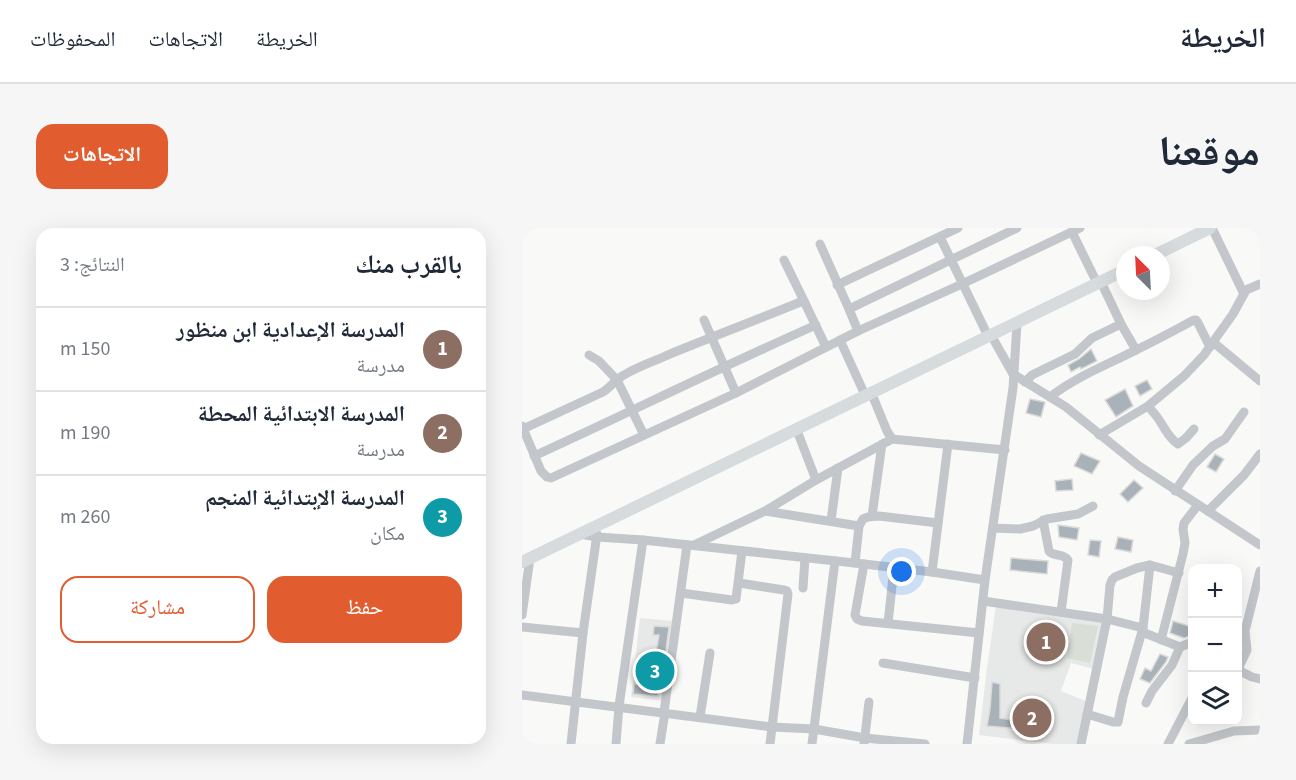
<!DOCTYPE html>
<html lang="ar">
<meta charset="utf-8">
<style>
:root{--surface:#fff;--page:#f6f6f7;--text:#1f2937;--muted:#747a83;--line:#e0e1e3;--accent:#e15c2f}
body{margin:0;font-family:"Source Sans 3","Noto Naskh Arabic",sans-serif;background:var(--page);color:var(--text);direction:rtl}
.controls{position:absolute;right:18px;bottom:18px;display:grid;overflow:hidden;border-radius:12px;box-shadow:0 6px 24px #0002}
.controls button{width:54px;height:54px;display:grid;place-items:center;padding:0;border:0;border-bottom:2px solid var(--line);background:var(--surface);color:var(--text);font:30px sans-serif}
.compass{position:absolute;left:594px;top:18px;width:54px;height:54px;border-radius:50%;background:var(--surface);box-shadow:0 6px 24px #0002;rotate:336deg}
.you{position:absolute;left:380px;top:344px;width:21px;height:21px;margin:-15px;border:4px solid #fff;border-radius:50%;background:#1a73e8;box-shadow:0 0 0 9px #1a73e833}
.badge{display:grid;place-items:center;width:39px;height:39px;border-radius:50%;background:var(--accent);color:#fff;font-size:20px;font-weight:700}
.pin{position:absolute;translate:-50% -50%;border:3px solid #fff;box-shadow:0 2px 6px #0006}
.list{margin:0;padding:0;list-style:none}
h2{display:flex;justify-content:space-between;align-items:center;height:78px;margin:0;padding:0 24px;font-size:26px}
h2 small{font-size:20px;font-weight:400;color:var(--muted)}
.list li{display:grid;grid-template-columns:39px 1fr auto;gap:18px;align-items:center;box-sizing:border-box;height:84px;padding:0 24px;border-top:2px solid var(--line)}
.list b{display:block;font-size:22px;white-space:nowrap}
.list p{margin:0;font-size:20px;white-space:nowrap;color:var(--muted)}
.list em{font-size:20px;font-style:normal;color:var(--muted)}
.actions{display:flex;gap:12px;padding:18px 24px}
.actions a{flex:1;padding:14px 0;border:2px solid var(--accent);border-radius:18px;text-align:center;font-size:21px;color:var(--accent)}
.actions .main{background:var(--accent);color:#fff}
.icon{flex:none;width:33px;height:33px;fill:none;stroke:currentColor;stroke-width:2;stroke-linecap:round;stroke-linejoin:round}
.map{position:relative;flex:none;width:738px;height:516px;overflow:hidden;direction:ltr;border-radius:18px}
header{display:flex;align-items:center;gap:36px;box-sizing:border-box;height:84px;padding:0 30px;background:var(--surface);border-bottom:2px solid var(--line)}
header strong{font-size:28px}
nav{display:flex;gap:33px;margin-inline-start:auto;font-size:21px}
.intro{display:flex;align-items:center;justify-content:space-between;box-sizing:border-box;height:144px;padding:0 36px}
h1{margin:0;font-size:42px}
.button{padding:15px 27px;border-radius:18px;background:var(--accent);color:#fff;font-size:21px;font-weight:700}
main{display:flex;gap:36px;padding:0 36px}
aside{flex:1;background:var(--surface);border-radius:18px;box-shadow:0 6px 24px #0002}
.map>svg:first-child{display:block}
</style>
<header>
<strong>الخريطة</strong>
<nav><a>الخريطة</a><a>الاتجاهات</a><a>المحفوظات</a></nav>
</header>
<div class="intro"><h1>موقعنا</h1><a class="button">الاتجاهات</a></div>
<main>
<div class="map">
<svg width="738" height="516" viewBox="0 0 738 516">
<rect width="100%" height="100%" fill="#f9f9f7"/>
<g fill="#e7e8e8">
<path d="M474,377L583,394L572,441L549,435L539,463L566,474L556,516H532L457,507L464,448Z"/>
<path d="M118,390L151,393L142,473L109,469Z"/>
</g>
<path fill="#d9ded6" d="M550,395L576,398L568,435L545,430Z"/>
<g fill="#a9b2b8" stroke="#dbdbd9" stroke-width="1.5">
<path d="M569,121L575,133L559,141L558,139L549,144L546,137L557,131Z"/>
<path d="M625,152L630,161L618,168L613,158Z"/>
<path d="M603,161L611,178L594,189L583,172Z"/>
<path d="M508,171L523,174L519,189L504,185Z"/>
<path d="M559,225L578,233L570,246L552,238Z"/>
<path d="M693,226L702,231L694,244L685,239Z"/>
<path d="M550,251L551,262L534,263L533,253Z"/>
<path d="M612,252L621,260L606,274L598,266Z"/>
<path d="M536,297L557,300L555,312L537,309Z"/>
<path d="M596,309L611,312L609,324L593,321Z"/>
<path d="M568,312L579,313L577,329L566,327Z"/>
<path d="M489,330L526,333L525,346L488,342Z"/>
<path d="M651,393L670,399L668,408L662,410L648,405Z"/>
<path d="M132,398L147,399L143,430L140,431L136,468L111,466L112,456L126,457L129,429L133,430L137,407H131Z"/>
<path d="M638,426L646,429L644,434L628,455L618,451L623,440L629,443Z"/>
<path d="M470,454L478,456V490L511,495L509,502L465,498L468,481Z"/>
</g>
<g fill="none" stroke-linecap="round" stroke-linejoin="round">
<g stroke="#c3c7cb" stroke-width="9">
<path d="M690,0L722,66"/>
<path d="M550,4L575,55"/>
<path d="M418,9L466,108"/>
<path d="M298,16L327,81"/>
<path d="M262,32L282,73"/>
<path d="M579,54L599,96L614,122"/>
<path d="M315,57L436,0"/>
<path d="M182,92L214,165"/>
<path d="M336,103L327,81L495,0"/>
<path d="M469,107L491,146L544,179L617,238L738,317"/>
<path d="M318,112L343,167"/>
<path d="M691,114L738,153"/>
<path d="M67,127L77,133L95,152L122,207"/>
<path d="M503,154L510,147L553,126L570,110L599,96"/>
<path d="M349,164L365,203L370,211L483,222"/>
<path d="M528,169C555,148 585,137 614,122C633,113 653,102 672,92H674L676,95L688,119"/>
<path d="M626,178C630,183 636,189 639,195C645,204 647,210 656,216L664,210L672,201"/>
<path d="M0,198L19,243L25,249L29,250L214,165L336,103L440,56L558,0"/>
<path d="M274,200L294,252"/>
<path d="M1,201L81,164C89,159 94,151 102,147C117,138 133,133 148,126C192,108 237,91 281,73H282L304,119"/>
<path d="M577,207L626,178L662,148L682,127L691,114L711,86L724,62L738,56"/>
<path d="M12,228C106,185 199,139 294,97"/>
<path d="M653,263L671,237L691,218L703,211L722,184"/>
<path d="M243,283L294,252L370,211"/>
<path d="M686,283L722,247L738,226"/>
<path d="M350,288L360,216"/>
<path d="M521,292L527,323C532,329 541,325 546,332L539,384"/>
<path d="M309,293L316,240"/>
<path d="M471,300L498,301L511,298L525,291L556,286L571,278"/>
<path d="M58,306L75,309L121,312L342,336L410,344L463,352"/>
<path d="M172,317L243,283L337,298"/>
<path d="M333,335L337,298L341,291L346,289L357,288L416,295"/>
<path d="M342,336L333,387L335,391L340,393L457,405"/>
<path d="M410,344L426,216"/>
<path d="M217,355L262,362L265,363L266,366L248,516"/>
<path d="M281,360L283,330"/>
<path d="M159,365L210,372L214,371L220,323"/>
<path d="M461,373L585,391L588,357L590,352L593,349L615,340L628,337L657,345"/>
<path d="M0,387L8,330"/>
<path d="M366,395L372,340"/>
<path d="M0,399L61,405"/>
<path d="M620,404L658,419L670,414"/>
<path d="M639,412L661,326L663,315L661,301L662,295L676,277"/>
<path d="M361,435L453,450"/>
<path d="M716,441L725,422L723,403L738,343"/>
<path d="M716,442L730,449L738,451"/>
<path d="M0,467L250,499L292,501L343,510L403,516"/>
<path d="M624,475L630,463L650,437L658,419"/>
<path d="M142,484L165,317"/>
<path d="M565,486L591,494H596L601,469L621,400L628,337"/>
<path d="M178,489L188,425"/>
<path d="M49,516L61,405L75,306"/>
<path d="M94,516L97,478L121,312"/>
<path d="M138,516L143,484"/>
<path d="M290,516L313,333"/>
<path d="M342,516L347,474"/>
<path d="M445,516L463,352L491,160L495,95"/>
<path d="M559,516L585,391L621,400"/>
<path d="M646,516L670,470"/>
<path d="M667,516L712,503L738,502"/>
</g>
<g stroke="#d6dbde" stroke-width="12">
<path d="M633,27L688,0"/>
<path d="M0,334L603,42"/>
</g>
</g>
</svg>
<div class="controls">
<button>+</button>
<button>−</button>
<button><svg class="icon" aria-label="layers" viewBox="0 0 24 24"><path d="M12 4l9 5-9 5-9-5zM3 14l9 5 9-5"/></svg></button>
</div>
<svg class="compass" viewBox="-18 -18 36 36"><path d="M0-13l5 13h-10z" fill="#e53935"/><path d="M0 13l5-13h-10z" fill="#747a83"/></svg>
<div class="you"></div>
<div class="pin badge" style="left:524px;top:414px;background:#8d6e63">1</div>
<div class="pin badge" style="left:510px;top:490px;background:#8d6e63">2</div>
<div class="pin badge" style="left:133px;top:443px;background:#0f9aa8">3</div>
</div>
<aside>
<h2>بالقرب منك<small>النتائج: 3</small></h2>
<ul class="list">
<li><span class="badge" style="background:#8d6e63">1</span><div><b>المدرسة الإعدادية ابن منظور</b><p>مدرسة</p></div><em>150 m</em></li>
<li><span class="badge" style="background:#8d6e63">2</span><div><b>المدرسة الابتدائية المحطة</b><p>مدرسة</p></div><em>190 m</em></li>
<li><span class="badge" style="background:#0f9aa8">3</span><div><b>المدرسة الإبتدائية المنجم</b><p>مكان</p></div><em>260 m</em></li>
</ul>
<div class="actions"><a class="main">حفظ</a><a>مشاركة</a></div>
</aside>
</main>
